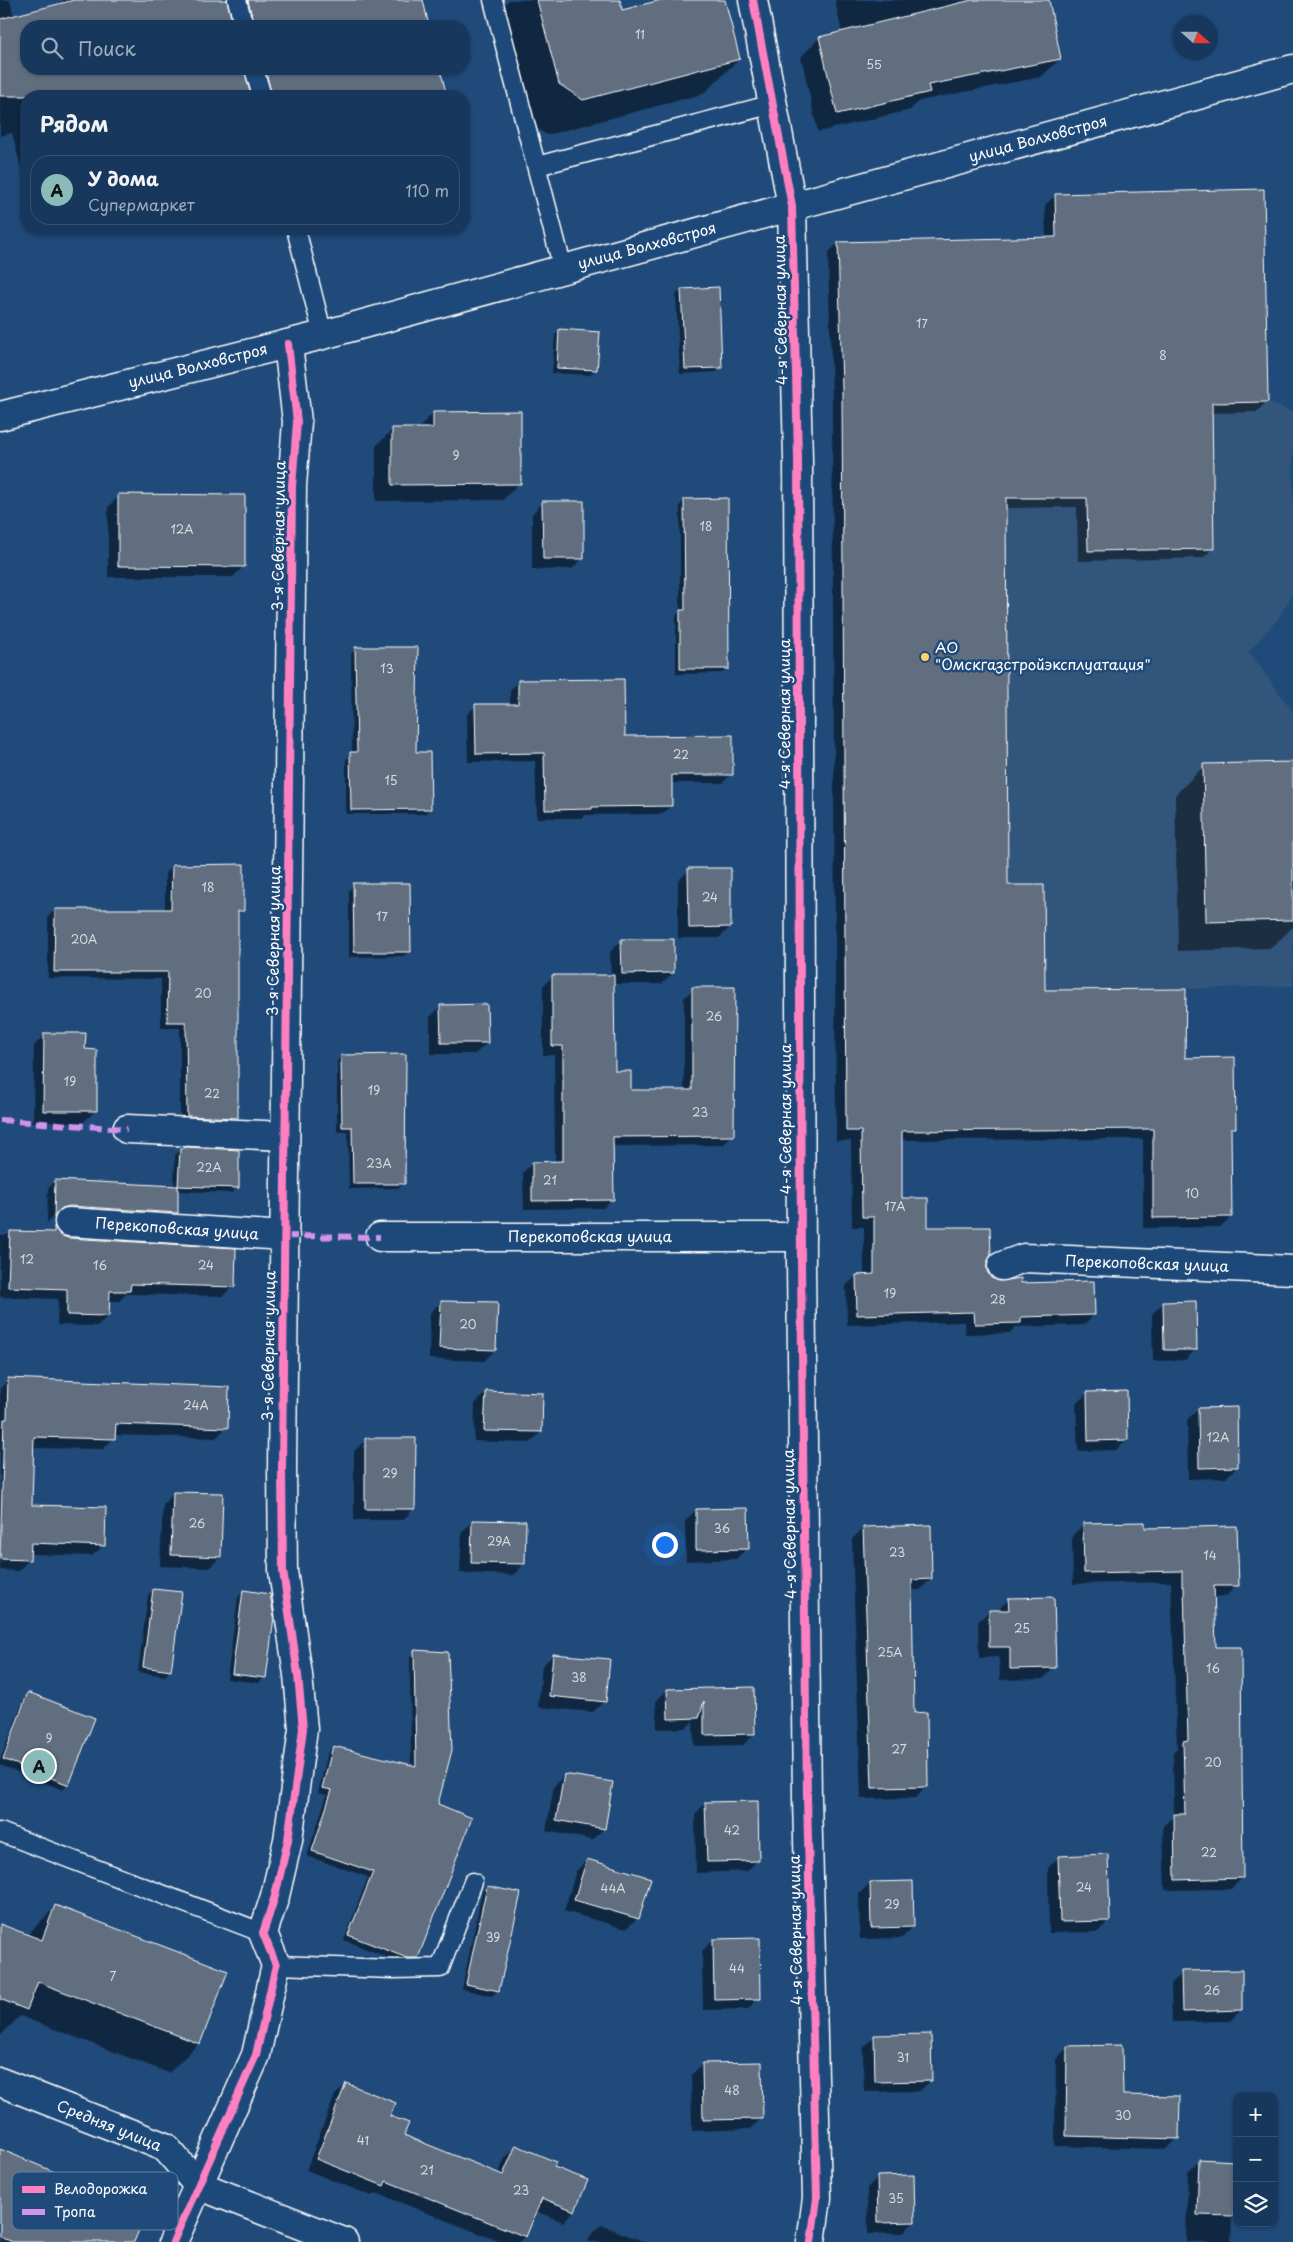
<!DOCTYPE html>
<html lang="ru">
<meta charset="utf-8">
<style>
:root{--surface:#17385c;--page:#203f62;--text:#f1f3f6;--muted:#9eacbb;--line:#365272;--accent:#8bbbb9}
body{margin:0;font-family:"Playpen Sans",sans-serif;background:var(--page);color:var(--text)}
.controls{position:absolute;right:15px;bottom:15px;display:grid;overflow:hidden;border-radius:10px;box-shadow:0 1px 4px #0004}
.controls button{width:45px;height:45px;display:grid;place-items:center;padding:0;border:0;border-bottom:1px solid var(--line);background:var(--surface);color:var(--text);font:25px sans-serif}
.compass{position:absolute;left:1173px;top:15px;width:45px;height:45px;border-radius:50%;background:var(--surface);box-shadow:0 1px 4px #0004;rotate:111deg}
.you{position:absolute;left:664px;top:1544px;width:18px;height:18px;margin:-12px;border:4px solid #fff;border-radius:50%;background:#1a73e8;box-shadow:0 0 0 8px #1a73e833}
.badge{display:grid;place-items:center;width:32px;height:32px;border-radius:50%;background:var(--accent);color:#111;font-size:16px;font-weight:700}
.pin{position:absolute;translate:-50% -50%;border:2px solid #fff;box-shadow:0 1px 5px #0006}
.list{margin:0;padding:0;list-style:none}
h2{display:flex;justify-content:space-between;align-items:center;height:65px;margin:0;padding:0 20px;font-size:21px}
h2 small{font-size:16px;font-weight:400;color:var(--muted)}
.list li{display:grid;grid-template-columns:32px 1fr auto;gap:15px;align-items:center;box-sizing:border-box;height:70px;margin:0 10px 10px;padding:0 10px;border:1px solid var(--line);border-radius:20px}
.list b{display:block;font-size:19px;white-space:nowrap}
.list p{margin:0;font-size:16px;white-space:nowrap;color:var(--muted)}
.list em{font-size:16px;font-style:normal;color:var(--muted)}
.icon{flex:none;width:28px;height:28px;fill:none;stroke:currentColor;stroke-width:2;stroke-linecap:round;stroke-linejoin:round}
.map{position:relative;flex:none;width:1293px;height:2242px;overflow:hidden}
.search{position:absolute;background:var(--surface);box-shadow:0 1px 4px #0004;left:20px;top:20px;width:450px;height:55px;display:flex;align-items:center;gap:12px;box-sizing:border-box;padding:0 18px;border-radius:20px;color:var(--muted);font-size:19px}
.panel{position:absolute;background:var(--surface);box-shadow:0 1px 4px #0004;left:20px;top:90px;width:450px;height:145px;border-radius:20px}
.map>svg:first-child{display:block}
</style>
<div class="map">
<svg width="1293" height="2242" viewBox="0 0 1293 2242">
<rect width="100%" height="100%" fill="#1f4a7a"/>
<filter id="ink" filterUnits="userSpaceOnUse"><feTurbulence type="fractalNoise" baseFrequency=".02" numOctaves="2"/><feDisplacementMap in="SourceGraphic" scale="10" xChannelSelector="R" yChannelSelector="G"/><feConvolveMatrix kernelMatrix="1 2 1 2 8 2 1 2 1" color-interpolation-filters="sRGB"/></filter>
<g filter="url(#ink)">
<path fill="#32557c" d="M1264,189L1268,402L1293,412V593L1278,619L1249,651L1293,712V986L1186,989L1185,1058L1235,1057L1236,1128L846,1131L842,429L838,242L1002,239L1058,309L1055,194Z"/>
<g fill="#0007">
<path d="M0,0H10L14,17L64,4L63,0H421L428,26H235L230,8H228L232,26H26V69H439L446,96H26V174L23,175L12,133L0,136Z"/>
<path d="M509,0H618L621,12L666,0H724L739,59L703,94L547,135L524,120L496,13Z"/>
<path d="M835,0H1048L1060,59L1041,77L919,101L910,110L818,132L801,57L819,38L842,33Z"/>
<path d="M464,164L467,175L464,178Z"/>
<path d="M1056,195L1267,401L1257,412L1211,413L1213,548L1203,558L1078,561L1077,507L1005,508L1006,886L1043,991L1184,1059L1235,1127L1229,1133L1231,1217L1220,1227L1143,1228V1139L901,1140V1199L927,1229L986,1263V1271L990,1279L999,1283L1020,1284L1094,1315L1083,1325L1015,1327L1010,1333L965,1334L964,1322L847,1325L846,1286L856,1276H864V1227H852L851,1141H836L832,400L828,253L838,243L1046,239L1045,205Z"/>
<path d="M682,290L721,367L716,372L680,374L676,295Z"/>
<path d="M560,330L595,370L590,375L552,373L555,335Z"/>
<path d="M433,413L519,483L503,500L376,501V446L392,430H417Z"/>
<path d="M119,496L244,566L233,577H108V507Z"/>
<path d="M685,500L728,668L722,673L676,674V616L680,611V505Z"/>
<path d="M543,502L583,558L572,569L532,570V514Z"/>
<path d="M356,649L415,753L430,809L424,814H346V759L352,754L351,654Z"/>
<path d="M519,681L623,737L731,774L723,783H670L671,806L662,814L585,815L582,818H537L535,761L468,762L467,714L476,706L510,705V690Z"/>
<path d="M1293,764V927L1271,948L1178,951L1175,795L1204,766Z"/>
<path d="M172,866L243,910L237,916V1118L230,1125L180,1122V1028H161V979L48,978V917L55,910H165V873Z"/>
<path d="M689,870L730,927L719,938H678V881Z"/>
<path d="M354,885L410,951L404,956L349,957V890Z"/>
<path d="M622,940L673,973L662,984H613V1072L630,1091H684V998L693,989L732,1135L723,1145L612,1146V1199L603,1208L524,1209L523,1172L533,1163H555L554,1055H543V986L552,977L611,976L610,952Z"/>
<path d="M441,1006L487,1043L475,1054H430V1017Z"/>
<path d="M45,1034L84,1051L95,1111L84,1122H33L34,1046Z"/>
<path d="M342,1056L404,1183L399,1188L349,1189L348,1132H337V1061Z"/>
<path d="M180,1150L237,1187L232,1193L177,1191V1213L169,1221L62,1214L55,1215L47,1223L48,1189L55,1181L174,1187L175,1155Z"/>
<path d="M54,1228L59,1236L233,1286L223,1296L126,1294L119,1301H108V1316L97,1326L57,1325L58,1299L0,1297V1235H7L10,1232L49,1234Z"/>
<path d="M441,1302L495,1350L484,1361L429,1359L430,1313Z"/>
<path d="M1163,1303L1196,1349L1185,1360L1153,1361L1152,1314Z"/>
<path d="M9,1380L227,1427L216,1438L114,1435V1438L103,1449L32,1448L30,1506L104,1545L92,1556L29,1554V1560L18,1571L0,1570V1388Z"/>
<path d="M486,1392L541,1432L530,1443L474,1441L475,1404Z"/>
<path d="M1087,1393L1127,1439L1116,1450L1078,1451L1076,1404Z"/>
<path d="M1198,1409L1237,1467L1226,1478L1188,1479L1187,1420Z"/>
<path d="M366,1440L414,1508L403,1520H354V1451Z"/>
<path d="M174,1493L220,1557L209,1568L160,1566L163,1504Z"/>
<path d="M696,1510L747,1548L736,1559L686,1561L685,1521Z"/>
<path d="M473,1521L524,1564L513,1575L460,1573L462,1532Z"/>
<path d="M1083,1525L1144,1529L1237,1585L1226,1596L1213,1597L1214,1648L1242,1878L1231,1889L1165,1890L1163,1826L1174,1816L1173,1753L1177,1748L1171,1582L1073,1584L1072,1536Z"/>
<path d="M864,1528L931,1579L920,1590H911L913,1714L927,1786L916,1798L861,1799L852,1539Z"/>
<path d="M154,1590L170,1670L165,1676L138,1672L148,1595Z"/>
<path d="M244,1591L264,1677L259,1683L227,1679L238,1597Z"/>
<path d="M1009,1599L1054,1668L1043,1679L1000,1680L999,1657L979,1658L978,1622L989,1611L998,1610Z"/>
<path d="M415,1652L437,1805L417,1957L412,1963H402L344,1940L368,1877L307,1856L327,1795L318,1793L328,1752L333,1747L411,1766L410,1657Z"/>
<path d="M553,1655L604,1701L593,1712L538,1707L542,1666Z"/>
<path d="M753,1688L754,1734L743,1745L694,1746L693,1721L686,1728L657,1729L656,1701L667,1690Z"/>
<path d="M29,1693L68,1784L63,1790L0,1765V1760L24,1699Z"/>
<path d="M565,1775L604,1828L593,1840L546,1831L554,1786Z"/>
<path d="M706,1803L758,1860L747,1871L696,1873L695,1814Z"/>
<path d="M1059,1857L1109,1920L1098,1932L1049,1933L1048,1868Z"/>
<path d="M587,1860L637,1918L626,1929L564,1911L576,1871Z"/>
<path d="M870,1883L913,1927L902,1938L860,1939L859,1894Z"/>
<path d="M488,1887L498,1990L492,1996L462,1989L482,1892Z"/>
<path d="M56,1906L199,2043L169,2073L20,2016L0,2036V1925L27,1935Z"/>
<path d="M713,1940L759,1998L748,2009L703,2010L702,1951Z"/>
<path d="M1182,1973L1241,2010L1230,2021L1172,2022L1171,1984Z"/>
<path d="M874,2037L931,2080L920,2091L864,2092L863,2048Z"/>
<path d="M1067,2048L1122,2096L1177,2138L1166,2149L1055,2146L1056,2059Z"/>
<path d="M703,2064L762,2118L750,2129L692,2131L691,2075Z"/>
<path d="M346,2084L388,2116L403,2136L498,2175L505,2158L516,2147L552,2168L586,2181L574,2211L563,2222L535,2211L525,2236L519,2242H501L376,2193L372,2196L306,2170L335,2095Z"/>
<path d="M0,2151L132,2242H0Z"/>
<path d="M1199,2161L1234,2162L1231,2242H1186L1188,2172Z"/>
<path d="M878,2177L914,2222L903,2233L868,2234L867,2188Z"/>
<path d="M601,2225L645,2242H588L590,2236Z"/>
</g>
<g fill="#606e80" stroke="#fff">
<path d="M74,0H227L233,26H26V69H244L251,96H0V19Z"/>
<path d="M248,0H423L429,26H254Z"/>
<path d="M537,0H620L622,10L661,0H725L740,59L583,100L559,84Z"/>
<path d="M972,0H1049L1061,59L928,85L930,92L837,114L819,37Z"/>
<path d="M265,69H440L447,96H272Z"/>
<path d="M1264,189L1268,402L1212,403L1214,549L1088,551L1087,498H1006L1008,885H1044L1045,990L1186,989L1185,1058L1235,1057L1236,1128H1231L1232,1217L1153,1218V1129L902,1131V1198H928V1227H990L991,1255L987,1263V1271L991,1278L999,1281L1021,1278V1283L1094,1281L1095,1315L1021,1317V1323L975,1324L974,1312L857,1315L856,1275L874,1274V1217H862L861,1131H846L842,389L838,242L1056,237L1055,194Z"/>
<path d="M719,287L722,368L685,369L681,289Z"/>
<path d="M559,329L600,332L597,370L557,368Z"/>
<path d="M521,411V484L392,485V428H433V412Z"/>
<path d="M118,494L245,495V567L118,566Z"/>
<path d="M728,498L729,669H680V610H685L684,499Z"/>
<path d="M542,501H584V559H543Z"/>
<path d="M355,647H418L416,752H430L431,809L351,810L350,752H357Z"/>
<path d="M624,679L625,736L733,735V775H672V806L592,807V809L545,810L544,753L476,754L475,704H518V680Z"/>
<path d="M1293,762V920L1206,922L1203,764Z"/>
<path d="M244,864V911H238V1118L187,1116L186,1022H167L168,972H54L55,909H171L172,865Z"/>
<path d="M688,868H731V927L689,928Z"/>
<path d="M353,883H410L411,952H354Z"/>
<path d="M621,939H674V973L622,974Z"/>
<path d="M552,975H614L615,1071H631V1090H692V987H735L734,1136L613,1137L614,1200L532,1201V1162L563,1161V1046H552Z"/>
<path d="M487,1004L488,1043H441L440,1005Z"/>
<path d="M44,1033H86L85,1049L97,1050V1111H43Z"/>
<path d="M406,1054L405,1184H353L352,1127H342L341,1055Z"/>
<path d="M187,1147L239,1150V1188L178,1186L180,1149Z"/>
<path d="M55,1180L178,1186V1213L70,1206L62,1208L54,1218Z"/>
<path d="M54,1226L60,1235L68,1238L236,1248L235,1287L131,1284L130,1291H110L109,1316L67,1315V1289L8,1287L10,1231L54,1232Z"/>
<path d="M441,1301L498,1302L496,1350L439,1348Z"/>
<path d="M1196,1301L1197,1350H1164L1163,1302Z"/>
<path d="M8,1378L229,1387L228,1428L116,1424L115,1439L34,1437L32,1505L106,1507L105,1546L31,1543L30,1560L0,1559L4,1419H7Z"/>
<path d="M486,1391L543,1393L542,1432L484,1431Z"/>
<path d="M1127,1391L1128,1440L1088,1441L1087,1392Z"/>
<path d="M1237,1407L1238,1467L1199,1468L1198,1408Z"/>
<path d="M365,1438H416L415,1509H365Z"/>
<path d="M173,1492L223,1493L221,1557L171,1555Z"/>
<path d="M748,1508L749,1549L696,1550V1509Z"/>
<path d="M472,1520L526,1521L525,1564L471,1563Z"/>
<path d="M1145,1522V1528L1237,1526L1239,1586H1214L1216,1647H1241L1243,1878L1175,1880L1174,1814H1185L1183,1741L1188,1740L1184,1587H1182V1571L1084,1573L1083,1523Z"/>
<path d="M931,1525L932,1579L912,1580L914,1713L927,1712L928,1787L872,1788L863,1527Z"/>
<path d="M153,1589L182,1592L171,1671L143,1667Z"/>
<path d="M243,1590L270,1594L274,1617L266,1678L232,1674Z"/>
<path d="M1054,1597L1056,1668L1010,1669V1647H989V1610H1009L1008,1598Z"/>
<path d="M414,1650L448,1652L452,1750L438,1804L472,1818L418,1958H407L348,1935L373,1872L312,1851L332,1790L322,1788L333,1746L416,1766Z"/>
<path d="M553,1654L610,1659L606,1702L549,1696Z"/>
<path d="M754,1687L755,1734L704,1735V1701L699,1718L668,1719L667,1689Z"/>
<path d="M28,1692L95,1718L69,1785L3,1759Z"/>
<path d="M564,1774L613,1782L605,1829L556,1820Z"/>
<path d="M758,1801L759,1861L707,1862L705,1802Z"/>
<path d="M1108,1854L1110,1921L1060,1922L1058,1856Z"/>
<path d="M587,1859L651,1878L639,1919L574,1900Z"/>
<path d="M913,1881L914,1927L871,1928L870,1882Z"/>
<path d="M487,1886L521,1893L499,1991L466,1984Z"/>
<path d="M55,1905L228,1971L200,2044L38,1982L27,2010L0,1999V1924L42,1940Z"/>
<path d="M760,1938L761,1999L714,2000L713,1939Z"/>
<path d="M1242,1970V2010L1182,2012L1181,1971Z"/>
<path d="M931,2034L932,2081L875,2082L874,2035Z"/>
<path d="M1122,2045L1123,2095L1180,2096L1179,2139L1066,2136L1067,2046Z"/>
<path d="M762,2062L763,2119L703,2120L702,2063Z"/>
<path d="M346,2083L396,2103L390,2116L409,2123L404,2135L503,2175L516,2145L556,2162L554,2167L588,2180L575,2211L542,2198L526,2237L386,2181L384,2186L316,2159Z"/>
<path d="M0,2149L147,2211L134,2242H13L0,2237Z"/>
<path d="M1199,2159L1236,2161L1234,2216L1197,2215Z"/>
<path d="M914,2175L915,2222L878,2223L877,2176Z"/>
</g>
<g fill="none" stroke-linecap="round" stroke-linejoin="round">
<defs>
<g id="lane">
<path d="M237,0L244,26"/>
<path d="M493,0L563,269"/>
<path d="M254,69L262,96"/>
<path d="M537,166L773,104"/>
<path d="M296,229L323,335"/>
<path d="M0,1832L263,1933"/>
<path d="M276,1965L393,1969L440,1968L473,1882"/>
</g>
<g id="street">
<path d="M753,0L792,206L798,459L801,1264L807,1798L817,2198L811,2242"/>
<path d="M127,1129L285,1136"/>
<path d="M69,1222L285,1236"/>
<path d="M380,1237H801"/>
<path d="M1002,1266L1024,1258L1293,1270"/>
<path d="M0,2082L165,2147L198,2185L344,2242"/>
<path d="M173,2242L256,2055L276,1965L263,1933L275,1896L288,1840L303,1729L298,1675L283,1571L282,1468L292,486L297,422L288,344"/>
</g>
<path id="secondary" d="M0,416L323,335L1293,69"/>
</defs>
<use href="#lane" stroke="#fff" stroke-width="21"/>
<use href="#street" stroke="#fff" stroke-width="31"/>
<use href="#secondary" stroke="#fff" stroke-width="31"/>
<use href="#lane" stroke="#1f4a7a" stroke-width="18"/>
<use href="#street" stroke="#1f4a7a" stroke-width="28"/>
<use href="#secondary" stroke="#1f4a7a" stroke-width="28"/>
<g stroke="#d193ec" stroke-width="6" stroke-dasharray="12 6" stroke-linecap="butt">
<path d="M0,1120L127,1129"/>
<path d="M285,1236L380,1237"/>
</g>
<defs>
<g id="cycleway">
<path d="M753,0L792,206L798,459L801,1264L807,1798L817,2198L811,2242"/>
<path d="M173,2242L256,2055L276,1965L263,1933L275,1896L288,1840L303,1729L298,1675L283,1571L282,1468L292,486L297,422L288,344"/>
</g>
</defs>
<use href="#cycleway" stroke="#1f4a7a" stroke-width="11"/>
<use href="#cycleway" stroke="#ff80c0" stroke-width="8"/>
</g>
</g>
<circle fill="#ffd166" stroke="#1f4a7a" stroke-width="2" cx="925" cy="657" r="5"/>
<g text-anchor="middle" stroke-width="5" stroke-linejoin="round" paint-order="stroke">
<g font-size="12" fill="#d7dbdf">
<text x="640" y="39">11</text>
<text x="874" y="69">55</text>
<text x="922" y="328">17</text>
<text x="1163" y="360">8</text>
<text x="456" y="460">9</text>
<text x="706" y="531">18</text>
<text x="182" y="534">12А</text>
<text x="387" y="673">13</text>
<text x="681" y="759">22</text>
<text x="391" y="785">15</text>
<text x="208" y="892">18</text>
<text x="710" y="902">24</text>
<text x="382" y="921">17</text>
<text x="84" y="944">20А</text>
<text x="203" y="998">20</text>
<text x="714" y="1021">26</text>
<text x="70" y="1086">19</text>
<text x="374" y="1095">19</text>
<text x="212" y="1098">22</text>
<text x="700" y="1117">23</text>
<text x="379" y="1168">23А</text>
<text x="209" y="1172">22А</text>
<text x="550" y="1185">21</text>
<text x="1192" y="1198">10</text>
<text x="895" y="1211">17А</text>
<text x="27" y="1264">12</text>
<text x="100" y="1270">16</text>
<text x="206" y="1270">24</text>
<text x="890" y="1298">19</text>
<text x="998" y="1304">28</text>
<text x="468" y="1329">20</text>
<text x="196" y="1410">24А</text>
<text x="1218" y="1442">12А</text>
<text x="390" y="1478">29</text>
<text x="197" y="1528">26</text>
<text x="722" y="1533">36</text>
<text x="499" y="1546">29А</text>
<text x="897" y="1557">23</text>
<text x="1210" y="1560">14</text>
<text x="1022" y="1633">25</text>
<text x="890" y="1657">25А</text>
<text x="1213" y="1673">16</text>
<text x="579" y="1682">38</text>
<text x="49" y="1743">9</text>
<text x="899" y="1754">27</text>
<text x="1213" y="1767">20</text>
<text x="732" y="1835">42</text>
<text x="1209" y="1857">22</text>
<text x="1084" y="1892">24</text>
<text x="613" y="1893">44А</text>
<text x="892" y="1909">29</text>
<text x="493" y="1942">39</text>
<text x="737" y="1973">44</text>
<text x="113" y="1981">7</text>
<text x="1212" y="1995">26</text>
<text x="903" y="2062">31</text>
<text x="732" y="2095">48</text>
<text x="1123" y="2120">30</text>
<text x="363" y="2145">41</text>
<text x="427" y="2175">21</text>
<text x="521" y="2195">23</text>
<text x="896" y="2203">35</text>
</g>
<g font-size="15" fill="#fff" stroke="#1f4a7a">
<text transform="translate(1038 139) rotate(-15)" y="5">улица Волховстроя</text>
<text transform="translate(647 246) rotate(-15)" y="5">улица Волховстроя</text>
<text transform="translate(781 310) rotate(-91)" y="5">4-я Северная улица</text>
<text transform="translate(198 366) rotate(-14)" y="5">улица Волховстроя</text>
<text transform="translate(279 536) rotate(-89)" y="5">3-я Северная улица</text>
<text transform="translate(785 714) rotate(-90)" y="5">4-я Северная улица</text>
<text transform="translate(274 941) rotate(-89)" y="5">3-я Северная улица</text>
<text transform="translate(786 1119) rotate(-90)" y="5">4-я Северная улица</text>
<text transform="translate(177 1229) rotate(4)" y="5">Перекоповская улица</text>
<text x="590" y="1242">Перекоповская улица</text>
<text transform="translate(1147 1264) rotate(2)" y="5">Перекоповская улица</text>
<text transform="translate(269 1346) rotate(-89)" y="5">3-я Северная улица</text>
<text transform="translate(790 1524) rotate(-91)" y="5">4-я Северная улица</text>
<text transform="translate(796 1930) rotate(-91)" y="5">4-я Северная улица</text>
<text transform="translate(109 2126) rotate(22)" y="5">Средняя улица</text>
</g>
<g font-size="15" fill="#fff" stroke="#1f4a7a" text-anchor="start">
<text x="935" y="653">АО<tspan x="935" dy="17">"Омскгазстройэксплуатация"</tspan></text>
</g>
</g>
<rect x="12" y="2172" width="166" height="58" rx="8" fill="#1f4a7a" stroke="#6280a2" stroke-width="1"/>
<rect x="22" y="2186" width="23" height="7" fill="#ff80c0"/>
<rect x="22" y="2209" width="23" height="6" fill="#d193ec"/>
<g font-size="14" fill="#fff">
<text x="54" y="2194">Велодорожка</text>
<text x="54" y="2217">Тропа</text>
</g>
</svg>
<div class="controls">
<button>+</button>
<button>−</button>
<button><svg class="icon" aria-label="layers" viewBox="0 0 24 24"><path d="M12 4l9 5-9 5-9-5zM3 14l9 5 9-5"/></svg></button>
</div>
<svg class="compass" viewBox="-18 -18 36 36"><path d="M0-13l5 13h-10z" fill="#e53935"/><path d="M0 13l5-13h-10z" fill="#9eacbb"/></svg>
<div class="you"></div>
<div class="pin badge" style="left:39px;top:1766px">A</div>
<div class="search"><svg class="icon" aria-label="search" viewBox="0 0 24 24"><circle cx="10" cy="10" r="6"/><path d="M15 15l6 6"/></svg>Поиск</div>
<section class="panel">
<h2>Рядом<small></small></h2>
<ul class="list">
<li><span class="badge">A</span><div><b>У дома</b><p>Супермаркет</p></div><em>110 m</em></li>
</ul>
</section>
</div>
